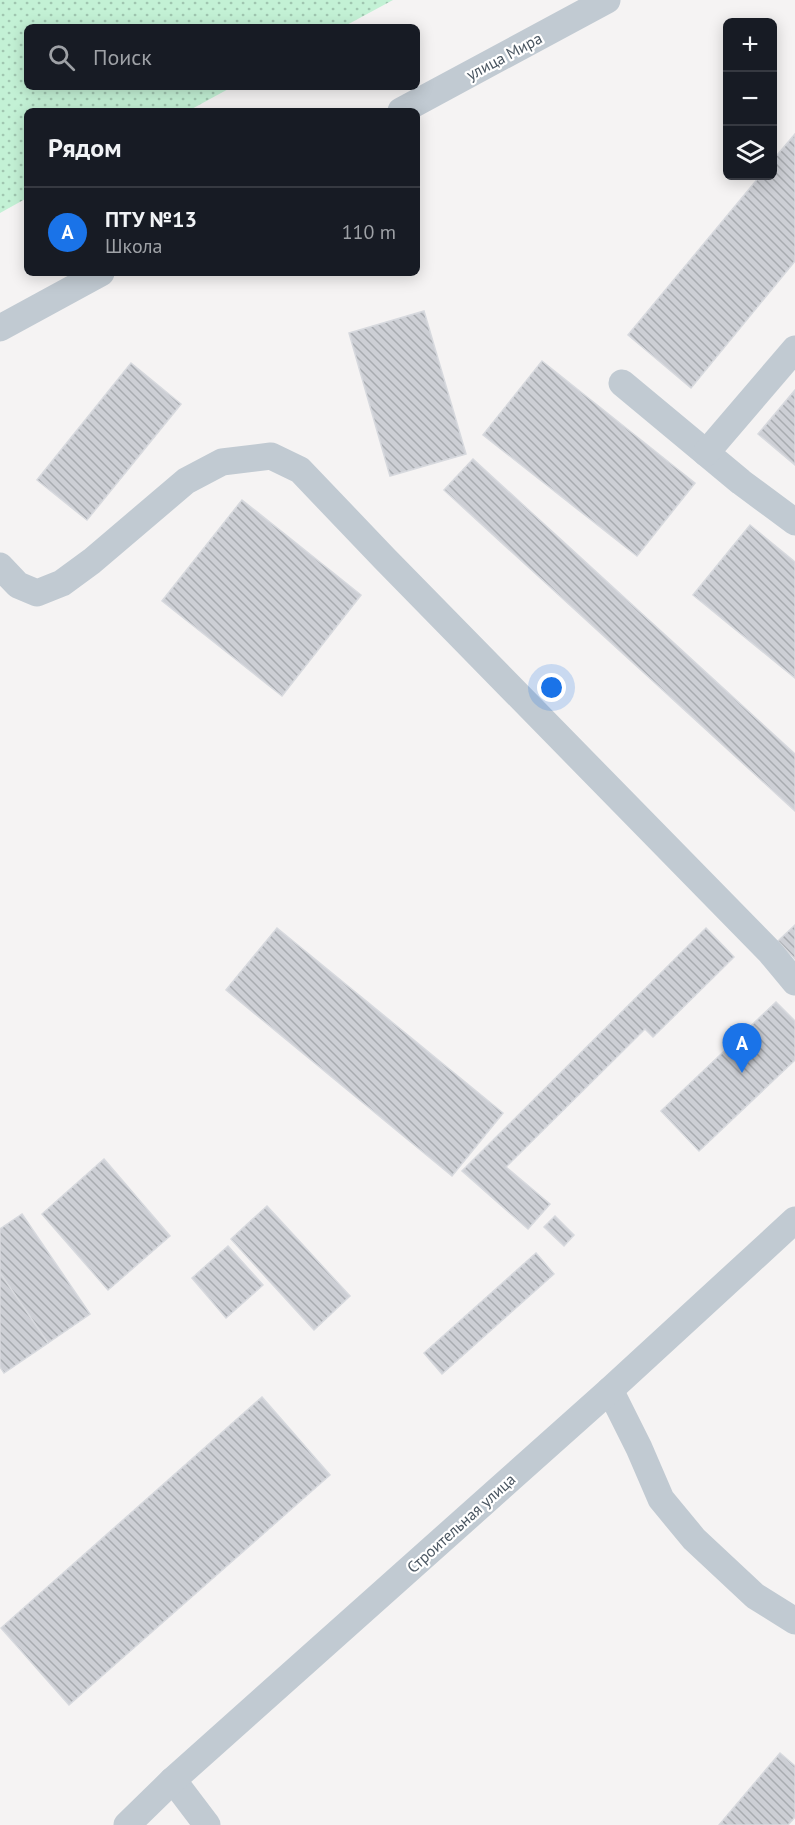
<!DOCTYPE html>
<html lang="ru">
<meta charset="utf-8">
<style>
:root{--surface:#171b24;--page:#242831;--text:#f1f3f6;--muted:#9ea1a6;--line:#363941;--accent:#1a73e8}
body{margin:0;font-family:"PT Sans",sans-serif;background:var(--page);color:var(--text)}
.controls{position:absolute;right:18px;top:18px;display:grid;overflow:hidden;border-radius:9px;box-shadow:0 3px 15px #0003}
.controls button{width:54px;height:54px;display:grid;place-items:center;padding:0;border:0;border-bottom:2px solid var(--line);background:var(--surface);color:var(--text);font:30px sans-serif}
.you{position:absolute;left:552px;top:688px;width:21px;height:21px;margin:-15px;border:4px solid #fff;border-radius:50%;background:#1a73e8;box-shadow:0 0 0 9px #1a73e833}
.badge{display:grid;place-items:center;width:39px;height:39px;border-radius:50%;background:var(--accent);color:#fff;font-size:20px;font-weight:700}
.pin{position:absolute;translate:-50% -50px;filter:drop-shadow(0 2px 3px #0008)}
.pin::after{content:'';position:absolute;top:32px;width:21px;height:18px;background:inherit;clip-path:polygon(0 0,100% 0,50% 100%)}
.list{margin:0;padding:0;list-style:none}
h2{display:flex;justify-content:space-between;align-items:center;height:78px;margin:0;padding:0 24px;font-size:26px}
h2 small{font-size:20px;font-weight:400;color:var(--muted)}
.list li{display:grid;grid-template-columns:39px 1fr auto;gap:18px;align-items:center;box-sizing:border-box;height:90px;padding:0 24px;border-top:2px solid var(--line)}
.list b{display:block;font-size:22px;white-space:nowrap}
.list p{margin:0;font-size:20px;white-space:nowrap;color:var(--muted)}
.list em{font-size:20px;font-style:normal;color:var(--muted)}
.icon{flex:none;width:33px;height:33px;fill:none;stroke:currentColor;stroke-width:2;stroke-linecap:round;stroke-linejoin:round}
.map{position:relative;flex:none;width:795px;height:1825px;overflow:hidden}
.search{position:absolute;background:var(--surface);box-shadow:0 3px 15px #0003;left:24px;top:24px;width:396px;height:66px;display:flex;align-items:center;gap:15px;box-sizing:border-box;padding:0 21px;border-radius:9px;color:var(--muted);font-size:22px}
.panel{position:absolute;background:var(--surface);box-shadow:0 3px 15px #0003;left:24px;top:108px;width:396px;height:168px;border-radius:9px}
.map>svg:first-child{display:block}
</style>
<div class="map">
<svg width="795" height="1825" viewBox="0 0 795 1825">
<defs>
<pattern id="grass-dots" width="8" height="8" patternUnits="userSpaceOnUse" patternTransform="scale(1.5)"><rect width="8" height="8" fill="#c3f1d5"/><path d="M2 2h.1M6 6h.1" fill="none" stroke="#a0c6b0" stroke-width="1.8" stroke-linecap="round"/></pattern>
<pattern id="building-back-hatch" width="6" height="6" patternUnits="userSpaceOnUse" patternTransform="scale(1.5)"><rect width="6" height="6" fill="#cdcfd5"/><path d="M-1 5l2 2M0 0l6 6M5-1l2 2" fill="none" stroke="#a8abb0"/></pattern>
</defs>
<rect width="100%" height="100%" fill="#f5f3f3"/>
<path fill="url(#grass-dots)" d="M0,0H393L343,27H27V87H232L188,111H27V198L0,213Z"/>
<g fill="url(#building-back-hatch)" stroke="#d7d9de" stroke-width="1.5">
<path d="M795,134V261L691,388L628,335L760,176H772V161Z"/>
<path d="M424,311L466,454L390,476L349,333Z"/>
<path d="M542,361L695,483L637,556L483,435Z"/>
<path d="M131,363L181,404L87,520L37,480Z"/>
<path d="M795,390V465L758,434Z"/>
<path d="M473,459L795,754V811L444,490Z"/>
<path d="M242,500L361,595L282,696L162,601Z"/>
<path d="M750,525L795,562V678L693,595Z"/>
<path d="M795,925V959L778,941Z"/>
<path d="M277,928L503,1113L452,1176L226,990Z"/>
<path d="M706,928L734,957L653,1037L645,1029L506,1167L550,1204L528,1229L462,1171Z"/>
<path d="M776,1002L795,1021V1060L699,1151L661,1111Z"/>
<path d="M104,1159L170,1236L108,1290L42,1214Z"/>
<path d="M267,1206L350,1296L314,1330L231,1239Z"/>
<path d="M22,1214L90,1314L48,1343L0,1273V1229Z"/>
<path d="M555,1216L574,1235L564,1246L544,1227Z"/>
<path d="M228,1246L263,1285L226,1318L192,1278Z"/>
<path d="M536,1253L554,1274L442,1374L424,1353Z"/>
<path d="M0,1273L48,1343L4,1373L0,1367Z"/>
<path d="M262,1397L330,1475L69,1705L1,1628Z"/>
<path d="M780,1753L795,1766V1817L788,1825H719Z"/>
</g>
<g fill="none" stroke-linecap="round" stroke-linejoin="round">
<g stroke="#c1cad2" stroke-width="27">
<path d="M401,111L607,0"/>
<path d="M0,328L101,273"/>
<path d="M622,383L741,482L795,522"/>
<path d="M706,453L795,349"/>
<path d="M0,566L18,585L37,593L62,583L92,561L186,481L222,462L271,456L300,470L384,558L770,952L795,982"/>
<path d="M610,1390L639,1448L661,1499L694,1539L755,1596L795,1621"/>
<path d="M173,1780L207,1825"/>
<path d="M127,1825L173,1780L610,1390L795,1220"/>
</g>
</g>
<g text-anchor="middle" stroke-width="4.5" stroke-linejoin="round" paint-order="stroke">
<g font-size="16" fill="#4a5661" stroke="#fff">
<text transform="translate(504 56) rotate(-28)" y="6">улица Мира</text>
<text transform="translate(461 1523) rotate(-42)" y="6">Строительная улица</text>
</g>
</g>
</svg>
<div class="controls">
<button>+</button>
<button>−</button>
<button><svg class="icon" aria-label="layers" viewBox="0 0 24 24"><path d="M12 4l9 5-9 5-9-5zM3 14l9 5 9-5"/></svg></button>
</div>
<div class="you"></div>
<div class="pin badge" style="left:742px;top:1073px">A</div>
<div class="search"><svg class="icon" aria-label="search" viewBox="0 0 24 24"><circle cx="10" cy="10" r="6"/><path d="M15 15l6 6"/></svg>Поиск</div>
<section class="panel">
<h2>Рядом<small></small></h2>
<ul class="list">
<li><span class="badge">A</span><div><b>ПТУ №13</b><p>Школа</p></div><em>110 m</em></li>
</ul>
</section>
</div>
